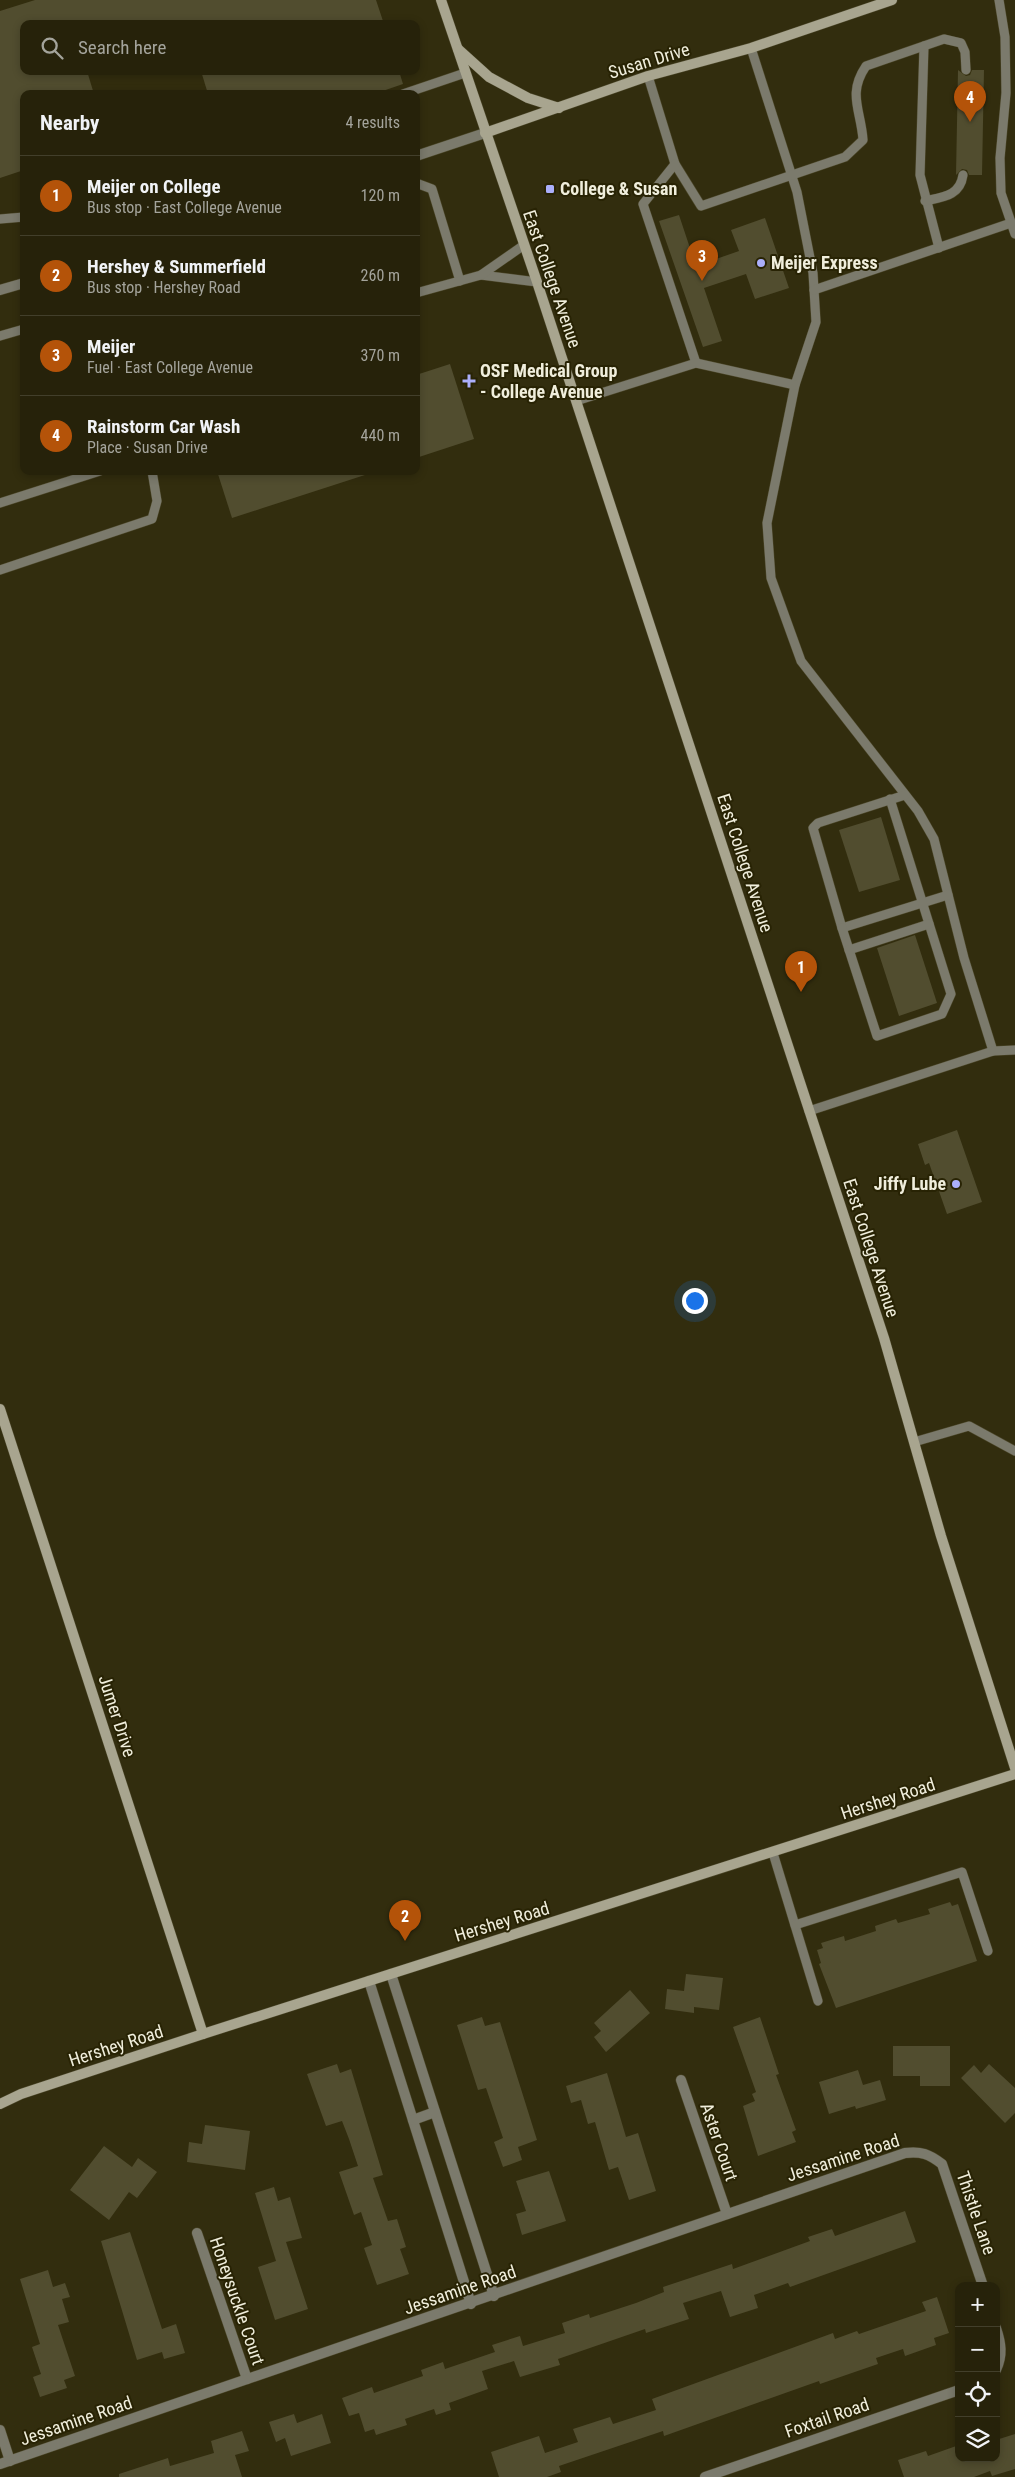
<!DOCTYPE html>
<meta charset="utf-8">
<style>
:root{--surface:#26220a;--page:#322f18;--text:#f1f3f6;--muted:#a4a49c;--line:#423f2b;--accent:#b45309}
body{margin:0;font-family:"Roboto Condensed",sans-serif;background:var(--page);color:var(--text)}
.controls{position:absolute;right:15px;bottom:15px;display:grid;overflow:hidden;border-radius:10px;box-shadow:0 2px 8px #0003}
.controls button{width:45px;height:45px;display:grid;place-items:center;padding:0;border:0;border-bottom:1px solid var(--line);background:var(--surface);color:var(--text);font:25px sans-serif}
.you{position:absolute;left:694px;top:1300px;width:18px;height:18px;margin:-12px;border:4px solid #fff;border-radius:50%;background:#1a73e8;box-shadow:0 0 0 8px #1a73e833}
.badge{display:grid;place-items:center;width:32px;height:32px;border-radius:50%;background:var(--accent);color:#fff;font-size:16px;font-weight:700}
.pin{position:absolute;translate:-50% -41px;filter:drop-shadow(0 1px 2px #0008)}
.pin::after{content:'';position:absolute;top:26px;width:18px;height:15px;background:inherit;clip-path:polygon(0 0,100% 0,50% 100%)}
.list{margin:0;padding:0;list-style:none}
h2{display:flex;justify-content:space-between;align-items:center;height:65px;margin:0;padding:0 20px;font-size:21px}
h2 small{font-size:16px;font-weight:400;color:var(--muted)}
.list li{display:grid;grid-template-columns:32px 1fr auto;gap:15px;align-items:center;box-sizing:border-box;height:80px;padding:0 20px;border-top:1px solid var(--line)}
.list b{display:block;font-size:19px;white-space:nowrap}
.list p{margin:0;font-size:16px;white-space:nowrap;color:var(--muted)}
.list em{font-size:16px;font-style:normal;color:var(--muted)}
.icon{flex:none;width:28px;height:28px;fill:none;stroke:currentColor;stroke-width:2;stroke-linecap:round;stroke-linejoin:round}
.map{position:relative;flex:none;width:1015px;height:2477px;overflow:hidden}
.search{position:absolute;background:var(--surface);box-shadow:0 2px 8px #0003;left:20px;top:20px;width:400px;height:55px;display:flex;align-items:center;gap:12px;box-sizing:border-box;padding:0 18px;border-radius:10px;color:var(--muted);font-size:19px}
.panel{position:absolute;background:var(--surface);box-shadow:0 2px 8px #0003;left:20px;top:90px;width:400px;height:385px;border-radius:10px}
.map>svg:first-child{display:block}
</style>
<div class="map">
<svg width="1015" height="2477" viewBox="0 0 1015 2477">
<rect width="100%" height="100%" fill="#322d0e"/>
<g fill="#514d2f">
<path d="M35,0H376L384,24H24V71H87L94,94H24V170L0,178V11Z"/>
<path d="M958,70L966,76L970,75L972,70H984L982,175H969L967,170L962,169L956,175Z"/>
<path d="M201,71H399L403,84L374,94H208Z"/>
<path d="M679,215L696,266L739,251L731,230L765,218L789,288L755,299L746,274L704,288L722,341L703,347L659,221Z"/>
<path d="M450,364L474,439L416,458V375Z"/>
<path d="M217,471H367L368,474L232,518Z"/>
<path d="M881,817L900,880L859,892L839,830Z"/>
<path d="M915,935L937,1003L899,1016L877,948Z"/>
<path d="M957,1130L982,1202L947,1214L929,1163L925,1165L918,1144Z"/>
<path d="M950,1902L952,1906L958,1904L977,1961L836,2008L819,1964L821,1963L817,1950L823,1948L821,1943L844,1936L845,1941L876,1931L875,1926L896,1919L898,1923L930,1914L928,1909Z"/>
<path d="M686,1974L723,1978L719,2010L694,2007V2013L665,2009L667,1989L684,1991Z"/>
<path d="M630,1990L650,2013L606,2052L594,2037L601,2031L594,2023Z"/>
<path d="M482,2017L485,2026L500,2022L537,2140L518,2147L522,2160L503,2167L494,2142L503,2138L486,2088L478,2090L457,2025Z"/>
<path d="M760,2017L779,2074L776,2075L796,2130L792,2132L796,2142L758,2156L743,2106L755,2101L752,2094L756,2092L733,2027Z"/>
<path d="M893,2046H950V2086H920V2076H893Z"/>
<path d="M337,2064L340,2073L351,2069L383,2175L373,2178L388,2221L397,2219L406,2247L400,2249L409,2274L377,2285L364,2248L372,2245L361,2212L354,2215L339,2172L358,2166L349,2139L342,2121L326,2126L307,2074Z"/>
<path d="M989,2064L1015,2088V2113L1005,2123L961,2078L974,2065L981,2073Z"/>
<path d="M858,2070L863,2085L880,2080L886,2100L856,2109L855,2106L829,2114L819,2082Z"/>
<path d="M607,2073L626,2137L638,2133L656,2191L629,2200L618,2167L609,2170L595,2122L588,2124L581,2100L571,2103L566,2086Z"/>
<path d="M205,2125L250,2131L245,2170L187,2162L189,2142L202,2144Z"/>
<path d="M104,2146L132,2167L138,2158L157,2172L137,2198L129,2192L109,2220L70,2190Z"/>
<path d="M549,2171L566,2221L522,2235L516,2214L526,2211L516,2181Z"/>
<path d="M274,2187L278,2201L290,2197L302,2238L286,2242L308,2309L275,2320L258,2267L276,2261L255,2193Z"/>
<path d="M905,2211L916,2242L790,2287L788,2283L754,2295L758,2308L730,2317L721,2291L683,2303L689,2319L646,2333L645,2329L558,2359L560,2365L520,2377L514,2361L482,2371L488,2389L449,2403L451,2410L436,2415L434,2409L405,2419L407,2425L376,2435L374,2429L365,2432L359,2413L349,2416L342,2398L372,2387L374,2393L423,2376L421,2370L443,2362L445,2369L495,2352L492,2345L520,2336L523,2346L565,2333L562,2323L589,2314L590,2318L636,2303L664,2292L663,2287L732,2264L733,2269L810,2241L808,2237L832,2229L835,2236Z"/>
<path d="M130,2232L162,2329L176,2324L185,2353L164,2359L162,2352L137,2360L101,2241Z"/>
<path d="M48,2270L53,2287L65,2283L70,2297L62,2299L69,2322L58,2325L75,2376L64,2380L67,2388L40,2397L33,2377L41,2374L32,2347L40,2344L20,2279Z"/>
<path d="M937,2297L949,2333L934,2338L936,2345L905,2356L903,2349L876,2358L878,2364L820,2384L819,2381L664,2436L663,2431L559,2466L561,2472L547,2477H499L491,2452L539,2436L545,2453L578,2442L573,2429L610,2417L613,2424L656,2410L652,2399L833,2333L835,2339L857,2331L859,2334L926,2311L922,2302Z"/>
<path d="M294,2414L297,2423L322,2414L331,2443L291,2456L285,2438L276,2442L269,2422Z"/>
<path d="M242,2431L249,2451L235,2455L242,2477H119V2474L168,2458L170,2466L214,2453L211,2441Z"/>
<path d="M1015,2434V2469L992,2476L990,2471L974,2477H904L898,2460L926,2451L928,2456L959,2445V2458H996V2440Z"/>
</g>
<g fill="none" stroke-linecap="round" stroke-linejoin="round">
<defs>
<g id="lane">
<path d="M999,0L1005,37L1006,93L1000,158L1001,193L1015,234"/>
<path d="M924,46L920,175L939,248"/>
<path d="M751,48L797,192L813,273L816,322L795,385L767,523L771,578L801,661L918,811L934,839L964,958L993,1051"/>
<path d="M648,76L675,164L701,206L845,157L863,140C861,110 847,94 866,66L944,39L961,43L965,52L966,70"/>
<path d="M403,94L465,73"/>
<path d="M675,164L643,204L696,363"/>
<path d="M416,183L432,189L460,281"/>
<path d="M925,201C943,197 960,196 963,175"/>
<path d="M0,219L24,217"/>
<path d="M481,275L537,282"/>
<path d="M814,290L1011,223"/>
<path d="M416,293L481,275L524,245"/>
<path d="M0,336L24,329"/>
<path d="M576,401L696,363L795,385"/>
<path d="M0,503L100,471"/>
<path d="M0,570L152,519L157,501L152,471"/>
<path d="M905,795L818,823L813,828L842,928L948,895"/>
<path d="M842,928L877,1036L942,1014L951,994L890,799"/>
<path d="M849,950L929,924"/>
<path d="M809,1111L993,1051L1015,1050"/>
<path d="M914,1442L969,1426L1015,1451"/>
<path d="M773,1853L818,2001"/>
<path d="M795,1925L962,1872L988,1951"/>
</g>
<g id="street">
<path d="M416,156L485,133"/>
<path d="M0,290L24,283"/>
<path d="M391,1974L494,2296"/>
<path d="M369,1981L471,2304"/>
<path d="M681,2080L727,2214"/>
<path d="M413,2120L435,2112"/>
<path d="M197,2233L247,2379"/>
<path d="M996,2328C1001,2343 1003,2355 996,2370"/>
<path d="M0,2430L10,2461"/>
<path d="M0,2464L905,2153C921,2151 929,2154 942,2164L983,2286"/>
<path d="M705,2477L959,2390"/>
</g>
<g id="secondary">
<path d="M441,0L537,282L884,1338L941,1536L1015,1768"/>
<path d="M458,49L489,77L528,98L559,108"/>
<path d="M485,133L648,76L751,48L892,0"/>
<path d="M0,1409L203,2034"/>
<path d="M0,2104L21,2094L203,2034L1015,1774"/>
</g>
</defs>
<use href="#lane" stroke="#4d482b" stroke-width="10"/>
<use href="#street" stroke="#4d482b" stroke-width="11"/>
<use href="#secondary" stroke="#4d482b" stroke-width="11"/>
<use href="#lane" stroke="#7b7a6c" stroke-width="9"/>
<use href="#street" stroke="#7b7a6c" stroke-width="10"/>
<use href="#secondary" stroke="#a8a58f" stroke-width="10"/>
</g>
<g fill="#abaffb" stroke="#282304" stroke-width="2">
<rect x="545" y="184" width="10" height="10" rx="2.5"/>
<circle cx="761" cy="263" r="5"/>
<path d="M466.5 373.5h5v5h5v5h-5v5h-5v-5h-5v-5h5z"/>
<circle cx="956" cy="1184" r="5"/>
</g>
<g text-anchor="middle" stroke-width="4" stroke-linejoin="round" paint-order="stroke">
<g font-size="18" fill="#f0eedc" stroke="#282304">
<text transform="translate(649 61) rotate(-17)" y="6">Susan Drive</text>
<text transform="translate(552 279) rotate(71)" y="6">East College Avenue</text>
<text transform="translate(745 863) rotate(72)" y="6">East College Avenue</text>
<text transform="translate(871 1248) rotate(72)" y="6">East College Avenue</text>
<text transform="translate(117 1716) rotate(72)" y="6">Jumer Drive</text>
<text transform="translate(888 1799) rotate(-18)" y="6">Hershey Road</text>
<text transform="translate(502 1922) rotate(-17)" y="6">Hershey Road</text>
<text transform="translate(116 2046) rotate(-18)" y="6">Hershey Road</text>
<text transform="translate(719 2142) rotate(71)" y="6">Aster Court</text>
<text transform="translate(843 2158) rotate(-18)" y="6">Jessamine Road</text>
<text transform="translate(976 2213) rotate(71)" y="6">Thistle Lane</text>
<text transform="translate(460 2290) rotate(-19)" y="6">Jessamine Road</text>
<text transform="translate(237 2301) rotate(71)" y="6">Honeysuckle Court</text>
<text transform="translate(827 2418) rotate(-19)" y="6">Foxtail Road</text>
<text transform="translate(76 2421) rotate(-19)" y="6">Jessamine Road</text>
</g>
<g font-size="18" font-weight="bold" fill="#f0eedc" stroke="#282304" text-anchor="start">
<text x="560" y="195">College &amp; Susan</text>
<text x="771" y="269">Meijer Express</text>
<text x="480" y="377">OSF Medical Group<tspan x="480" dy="21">- College Avenue</tspan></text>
<text x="946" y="1190" text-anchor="end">Jiffy Lube</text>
</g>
</g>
</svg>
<div class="controls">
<button>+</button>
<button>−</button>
<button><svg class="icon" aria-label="locate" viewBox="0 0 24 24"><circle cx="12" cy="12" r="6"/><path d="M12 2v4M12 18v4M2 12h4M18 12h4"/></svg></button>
<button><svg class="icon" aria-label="layers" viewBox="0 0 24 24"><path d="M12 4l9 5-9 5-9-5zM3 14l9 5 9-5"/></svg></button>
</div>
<div class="you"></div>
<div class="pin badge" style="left:801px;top:992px">1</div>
<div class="pin badge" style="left:405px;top:1941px">2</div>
<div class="pin badge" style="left:702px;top:281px">3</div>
<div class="pin badge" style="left:970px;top:122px">4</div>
<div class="search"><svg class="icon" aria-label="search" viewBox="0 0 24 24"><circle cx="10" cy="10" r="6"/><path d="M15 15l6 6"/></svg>Search here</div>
<section class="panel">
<h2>Nearby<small>4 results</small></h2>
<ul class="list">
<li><span class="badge">1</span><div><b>Meijer on College</b><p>Bus stop · East College Avenue</p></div><em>120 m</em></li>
<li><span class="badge">2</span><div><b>Hershey &amp; Summerfield</b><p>Bus stop · Hershey Road</p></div><em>260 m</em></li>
<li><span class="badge">3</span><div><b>Meijer</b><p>Fuel · East College Avenue</p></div><em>370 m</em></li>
<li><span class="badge">4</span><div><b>Rainstorm Car Wash</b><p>Place · Susan Drive</p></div><em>440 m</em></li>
</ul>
</section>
</div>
